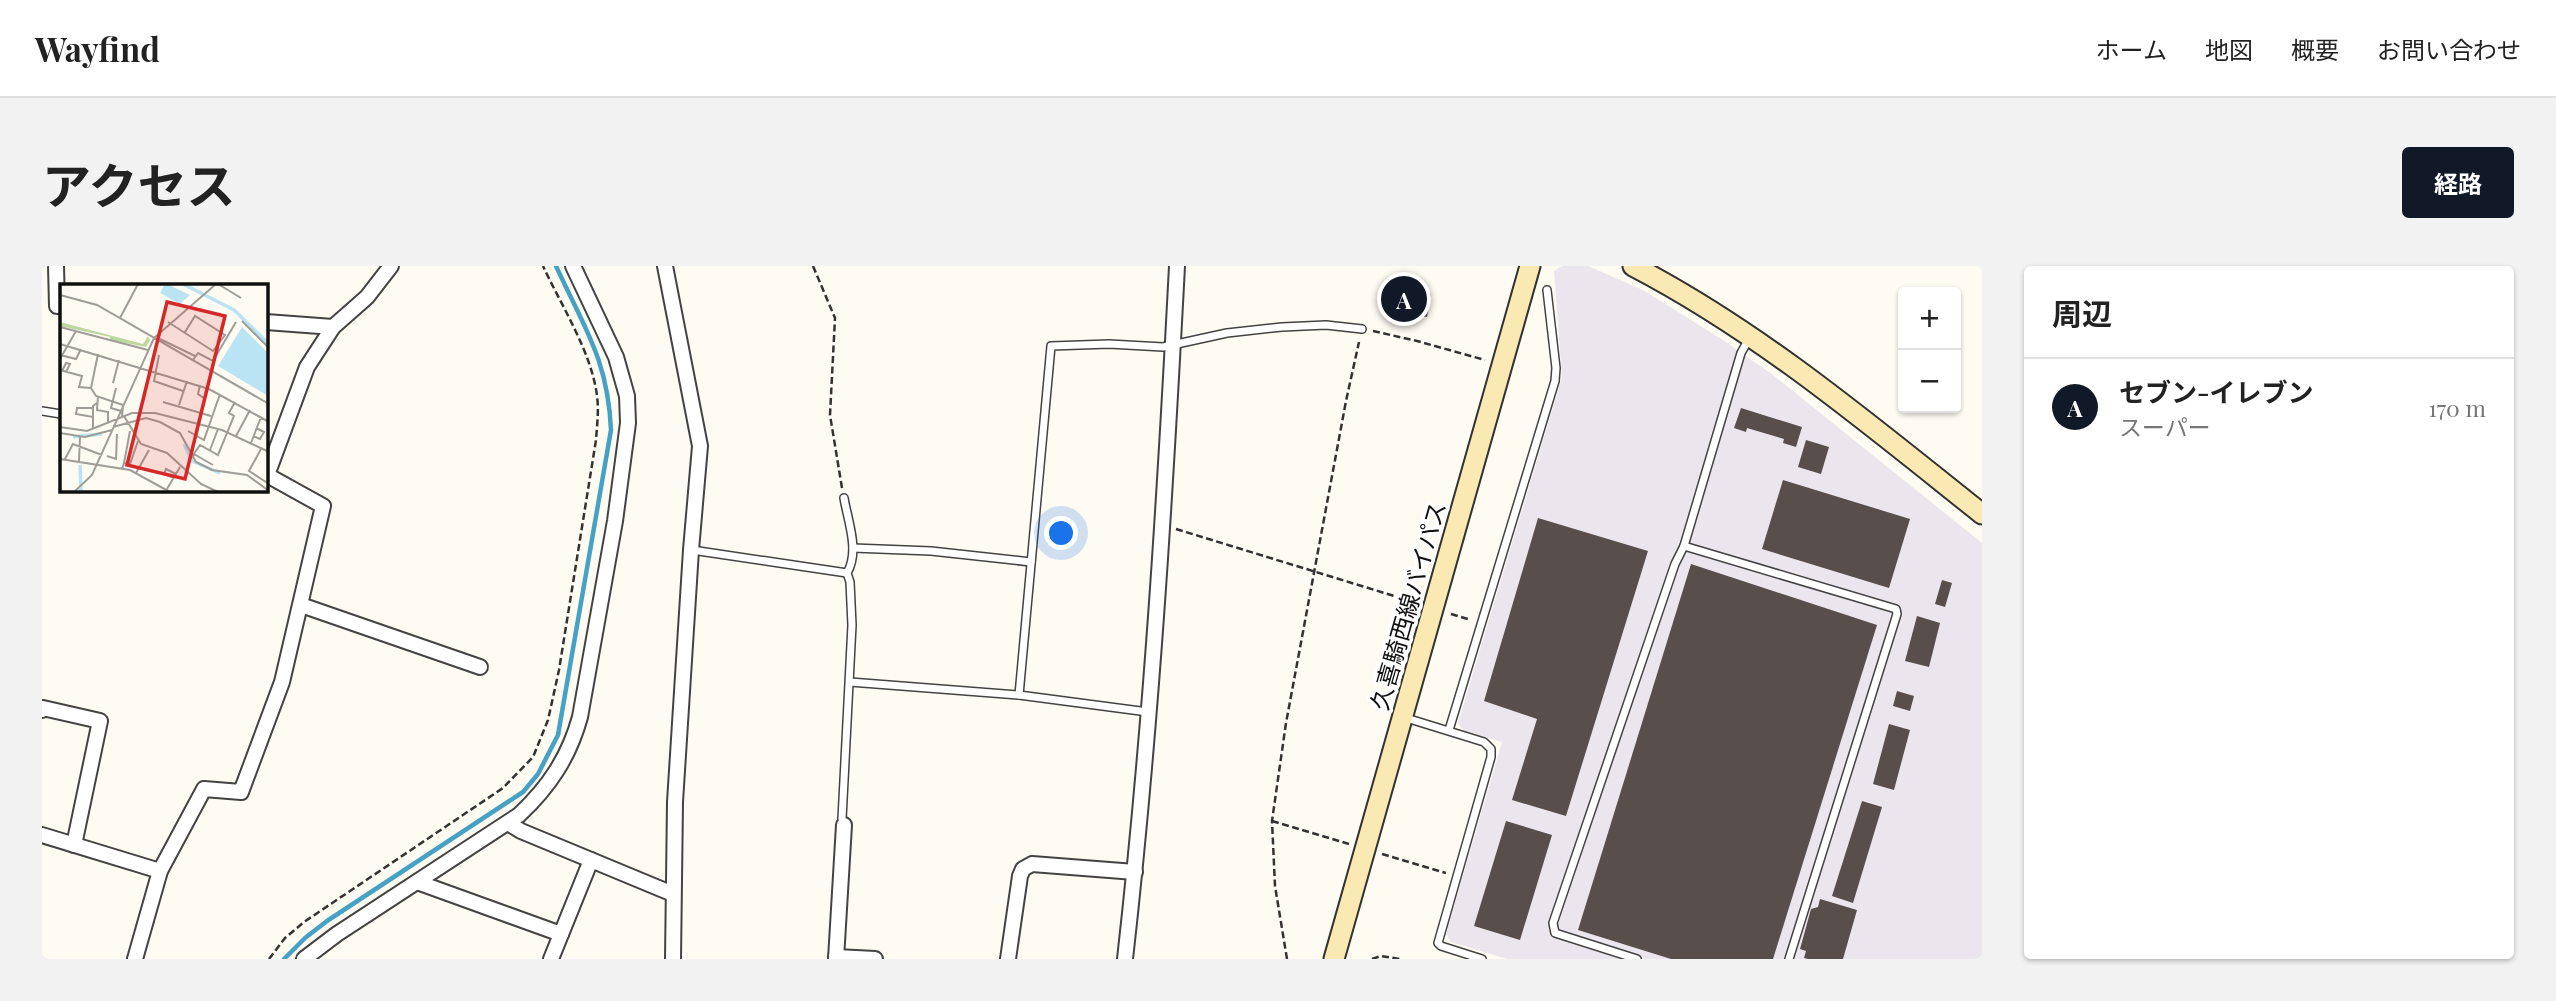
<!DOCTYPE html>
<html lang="ja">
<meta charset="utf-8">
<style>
:root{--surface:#fff;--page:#f2f2f2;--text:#222;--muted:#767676;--line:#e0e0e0;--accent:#111827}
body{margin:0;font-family:"Playfair Display","Noto Sans JP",serif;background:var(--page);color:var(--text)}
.controls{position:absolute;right:21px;top:21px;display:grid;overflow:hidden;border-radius:7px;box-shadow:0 2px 5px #0004}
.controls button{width:63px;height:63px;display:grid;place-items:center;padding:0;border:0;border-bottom:2px solid var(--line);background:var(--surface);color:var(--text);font:35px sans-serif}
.you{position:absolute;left:1020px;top:268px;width:24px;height:24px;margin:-18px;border:5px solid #fff;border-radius:50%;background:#1a73e8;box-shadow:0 0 0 10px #1a73e833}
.badge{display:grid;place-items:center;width:46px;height:46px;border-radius:50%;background:var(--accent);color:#fff;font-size:23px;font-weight:700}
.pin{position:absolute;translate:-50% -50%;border:4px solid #fff;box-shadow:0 2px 7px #0006}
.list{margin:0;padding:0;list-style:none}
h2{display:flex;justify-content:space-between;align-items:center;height:91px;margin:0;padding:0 28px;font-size:30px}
h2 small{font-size:23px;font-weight:400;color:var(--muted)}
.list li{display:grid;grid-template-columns:46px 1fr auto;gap:21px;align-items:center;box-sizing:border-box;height:98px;padding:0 28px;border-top:2px solid var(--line)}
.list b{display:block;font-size:26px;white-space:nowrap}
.list p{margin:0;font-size:23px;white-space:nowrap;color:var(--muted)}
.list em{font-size:23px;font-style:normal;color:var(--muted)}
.map{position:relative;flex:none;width:1940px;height:693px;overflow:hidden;border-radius:7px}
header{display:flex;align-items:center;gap:42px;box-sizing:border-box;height:98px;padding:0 35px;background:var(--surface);border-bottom:2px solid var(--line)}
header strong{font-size:33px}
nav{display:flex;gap:38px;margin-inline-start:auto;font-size:24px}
.intro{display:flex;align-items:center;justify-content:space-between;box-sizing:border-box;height:168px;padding:0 42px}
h1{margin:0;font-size:49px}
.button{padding:18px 32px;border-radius:7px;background:var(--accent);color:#fff;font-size:24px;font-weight:700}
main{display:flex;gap:42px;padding:0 42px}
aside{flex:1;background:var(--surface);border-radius:7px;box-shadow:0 2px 5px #0004}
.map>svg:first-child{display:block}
</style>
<header>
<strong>Wayfind</strong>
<nav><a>ホーム</a><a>地図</a><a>概要</a><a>お問い合わせ</a></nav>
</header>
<div class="intro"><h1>アクセス</h1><a class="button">経路</a></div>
<main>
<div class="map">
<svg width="1940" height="693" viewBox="0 0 1940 693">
<rect width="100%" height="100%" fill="#fefbf3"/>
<path fill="#ebe5ed" d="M1520,0H1546L1601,24L1681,74L1731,109L1940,277V693H1465L1409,676L1404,668L1460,476L1421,464L1416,457L1520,111L1512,5Z"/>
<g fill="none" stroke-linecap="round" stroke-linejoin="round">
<path stroke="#46a2c5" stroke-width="4.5" d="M242,693L263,672L285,655L481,526L496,508L516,469L569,164C566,94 542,61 514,0"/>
</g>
<g fill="#584f4c">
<path d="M1346,19L1389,28L1385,51L1341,42Z"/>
<path d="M1699,142L1760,161L1754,181L1741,177L1742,173L1705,162L1704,166L1692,162Z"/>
<path d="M1764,174L1787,181L1779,208L1756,201Z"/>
<path d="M1741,214L1868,253L1847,322L1720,283Z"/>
<path d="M1496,252L1606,285L1524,550L1470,534L1495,453L1442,435Z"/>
<path d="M1649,298L1835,359L1731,693H1629L1536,664Z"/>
<path d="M1900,314L1910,317L1903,341L1893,338Z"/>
<path d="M1875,350L1898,357L1887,401L1863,395Z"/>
<path d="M1855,425L1872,430L1868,445L1851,440Z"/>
<path d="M1847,458L1868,464L1852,524L1831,518Z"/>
<path d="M1820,535L1840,541L1811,637L1790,630Z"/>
<path d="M1464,555L1510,569L1478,674L1432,660Z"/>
<path d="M1778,633L1815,644L1801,693H1766L1762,692L1764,685L1758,683L1769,643L1776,641Z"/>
</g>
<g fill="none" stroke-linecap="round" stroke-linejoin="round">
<defs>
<g id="lane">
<path d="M0,145L19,148"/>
<path d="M1642,280L1854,343L1855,348L1747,693"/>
<path d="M811,282L889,285L989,296"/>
<path d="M650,284L805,307"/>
<path d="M808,416L977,429L1106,446"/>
<path d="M977,429L1009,80L1067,78L1121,81L1185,67L1240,61L1284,59L1320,63"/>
<path d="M1361,451L1442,476L1449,483V491L1396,677L1399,680L1440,693"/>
<path d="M1407,464L1513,115L1514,102L1505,24"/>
<path d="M802,559L800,553L810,359L808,316L805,307C818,285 806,256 802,232"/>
<path d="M1595,693L1513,667L1511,657L1633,298L1642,280L1699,87L1708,71"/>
</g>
<g id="street">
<path d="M14,0L15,40H19"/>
<path d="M623,0L658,180L649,284L633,536L631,693"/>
<path d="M224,56L291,61"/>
<path d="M259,339L438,401"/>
<path d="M0,444L1,442L58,455L32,579"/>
<path d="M466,557L479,565L631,628"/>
<path d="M0,569L118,605"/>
<path d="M375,616L519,668"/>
<path d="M794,691L833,693"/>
<path d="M93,693L118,605L162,523L199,526L240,416L281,240L225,209L265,101L291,61L325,31L349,0"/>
<path d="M262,693L295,668L477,549C507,521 527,491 538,451L573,255L586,157L585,130L574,91L531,0"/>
<path d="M509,693L549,594"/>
<path d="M794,693L802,559"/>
<path d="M966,693L978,610L981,603L990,598L1093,606"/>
<path d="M1083,693C1109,463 1123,231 1135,0"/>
</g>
<g id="secondary">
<path d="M1591,0C1718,66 1828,159 1940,248"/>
<path d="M1292,693L1488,0"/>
</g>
</defs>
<use href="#lane" stroke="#434343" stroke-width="10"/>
<use href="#street" stroke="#434343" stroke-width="18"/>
<use href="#secondary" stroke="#323232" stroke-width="23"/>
<g stroke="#323232" stroke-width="2.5" stroke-dasharray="7 3.5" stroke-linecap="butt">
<path d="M771,0L793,52L788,149L800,222"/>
<path d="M1331,65L1375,75L1443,94"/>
<path d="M1134,263L1375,337"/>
<path d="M1409,348L1429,354"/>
<path d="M1230,555L1307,578"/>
<path d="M1340,588L1404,607"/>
<path d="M227,693L243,672L262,656L461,522L491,491L506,454L517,404L554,174C555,159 557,145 555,130C550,87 519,39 501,0"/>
<path d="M1245,693L1233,620L1230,555L1244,457L1304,135L1317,76"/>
<path d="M1330,693L1339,690L1358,693"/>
</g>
<use href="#lane" stroke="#fff" stroke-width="7"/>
<use href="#street" stroke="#fff" stroke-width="14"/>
<use href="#secondary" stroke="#fae9b2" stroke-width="19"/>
</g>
<g text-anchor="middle" stroke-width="7" stroke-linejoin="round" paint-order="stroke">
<g font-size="24" fill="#101010" stroke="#fff">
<text transform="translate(1367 340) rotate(-74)" y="8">久喜騎西線バイパス</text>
</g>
</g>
<g transform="translate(18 18)">
<rect width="208" height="208" fill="#fefbf3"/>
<path d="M0,38L83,60L88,52L90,56L86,63L50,56V53L0,42Z" fill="#bed79e"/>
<path d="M105,0H107L130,11L120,20L100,9ZM182,43L208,69V112L158,82Z" fill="#bae4f3"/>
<path fill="none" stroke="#bae4f3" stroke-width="3.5" d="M123,0L174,26L209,60M13,153L42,150M124,160L132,177L160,189M20,181L21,208"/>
<path fill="none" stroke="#9f9d98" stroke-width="2" d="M158,0L181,14M0,11L37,21L209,120M60,34L78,0M182,37L209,64M108,38L153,67L165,51L135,32L125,48M0,43L88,66M100,55L135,72M0,60L149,105L209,138M38,70L31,104L36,112L63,121L62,133M0,71L16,75L21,65M99,71L94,97L123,107M0,75L16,47M133,76L138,69L153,77L176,38M0,86L22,92L19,103L31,104M2,87L6,79L10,80L6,88M53,99L59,76M140,101L138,110L145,115L141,128M56,104L51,124L61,127M38,112L37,126L48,128V139M103,118L151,132M119,121L127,97M33,124H17L16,130L33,133M64,132L81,160L107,169L141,200L158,208M0,143L27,147L72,129H95L162,146L209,168M53,143L86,134L100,138L120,149L136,178L152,186L187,191L209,207M33,145V122L37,119M128,147L144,156L160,110M0,149L25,153L52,146M176,152L190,126M193,152L200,155L204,148L196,144M191,159L201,133M201,165L189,187L209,200M150,166L158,145M134,170L153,181M47,172L56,175L57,150M131,174L140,161L158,171L174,132L169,129L175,118M0,175L70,186L110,208M5,175L13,160L42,171M19,177L20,153M64,179L70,147M62,185L64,179L70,180L78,157M76,189L89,166M114,194L104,190L106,185L116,190M107,205L120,183M14,208L32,191L94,54L156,0"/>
<path fill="#d62828" fill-opacity="0.15" stroke="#d62828" stroke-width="3.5" d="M107,18L165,32L125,195L67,181Z"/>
<rect width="208" height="208" fill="none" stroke="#101010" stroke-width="3.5"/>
</g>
</svg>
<div class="controls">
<button>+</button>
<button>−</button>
</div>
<div class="you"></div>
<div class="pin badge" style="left:1362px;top:33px">A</div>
</div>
<aside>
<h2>周辺<small></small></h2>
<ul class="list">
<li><span class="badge">A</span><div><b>セブン-イレブン</b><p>スーパー</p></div><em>170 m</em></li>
</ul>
</aside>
</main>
